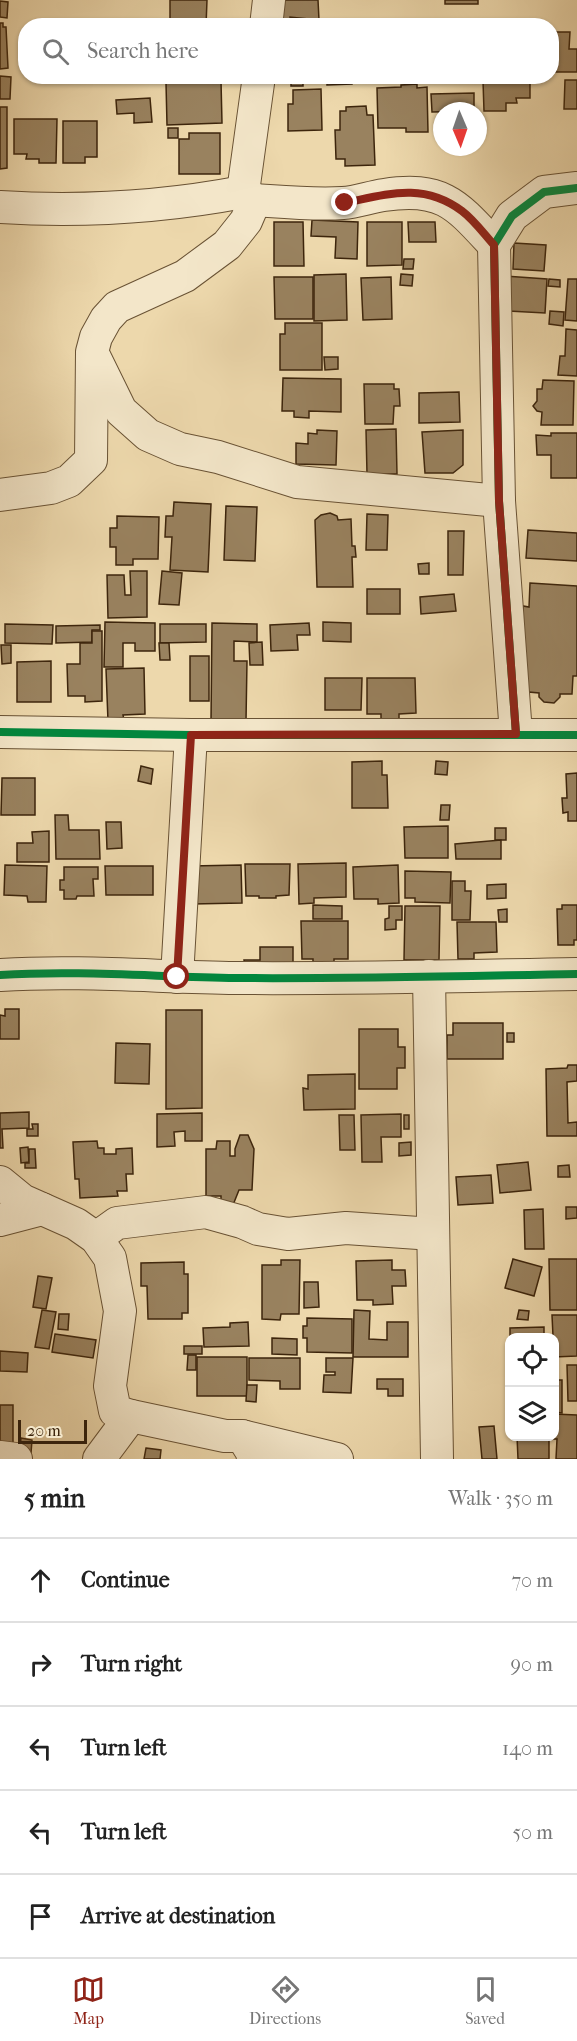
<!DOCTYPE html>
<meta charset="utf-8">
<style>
:root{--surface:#fff;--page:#f2f2f2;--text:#222;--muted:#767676;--line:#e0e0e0;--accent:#8f2418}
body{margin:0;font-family:"IM FELL French Canon",serif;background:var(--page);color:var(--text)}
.controls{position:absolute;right:18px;bottom:18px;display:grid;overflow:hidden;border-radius:12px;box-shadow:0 2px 4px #0004}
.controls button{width:54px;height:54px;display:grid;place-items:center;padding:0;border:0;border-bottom:2px solid var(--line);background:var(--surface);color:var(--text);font:30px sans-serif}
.compass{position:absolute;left:433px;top:102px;width:54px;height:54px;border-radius:50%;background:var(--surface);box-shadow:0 2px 4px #0004;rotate:178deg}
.scale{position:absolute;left:18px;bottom:15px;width:69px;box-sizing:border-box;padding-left:6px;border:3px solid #3d250c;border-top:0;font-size:16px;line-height:21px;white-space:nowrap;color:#3d250c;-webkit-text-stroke:4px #f3e6c9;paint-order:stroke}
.stop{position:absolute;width:18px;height:18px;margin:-14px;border:4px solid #8f2418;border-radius:50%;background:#fff}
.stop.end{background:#8f2418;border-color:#fff;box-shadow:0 2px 6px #0008}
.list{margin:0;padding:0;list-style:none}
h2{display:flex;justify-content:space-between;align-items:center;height:78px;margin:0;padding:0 24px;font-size:26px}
h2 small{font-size:20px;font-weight:400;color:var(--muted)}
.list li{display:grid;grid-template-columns:39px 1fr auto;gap:18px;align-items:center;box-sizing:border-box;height:84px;padding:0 24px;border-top:2px solid var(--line)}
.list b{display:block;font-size:22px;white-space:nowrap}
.list em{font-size:20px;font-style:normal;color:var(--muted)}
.icon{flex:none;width:33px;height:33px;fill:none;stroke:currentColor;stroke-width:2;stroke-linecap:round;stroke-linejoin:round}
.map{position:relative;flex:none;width:577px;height:1459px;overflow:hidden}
.search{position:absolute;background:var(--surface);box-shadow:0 2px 4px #0004;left:18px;right:18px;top:18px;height:66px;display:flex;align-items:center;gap:15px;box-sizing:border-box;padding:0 21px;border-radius:24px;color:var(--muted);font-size:22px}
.sheet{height:498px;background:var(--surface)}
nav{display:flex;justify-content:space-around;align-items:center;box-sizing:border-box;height:84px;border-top:2px solid var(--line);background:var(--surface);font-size:16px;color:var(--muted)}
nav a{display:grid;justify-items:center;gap:3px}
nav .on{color:var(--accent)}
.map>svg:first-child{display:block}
</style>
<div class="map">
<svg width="577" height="1459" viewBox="0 0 577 1459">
<rect width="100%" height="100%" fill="#edd8ac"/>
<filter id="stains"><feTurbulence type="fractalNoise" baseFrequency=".00333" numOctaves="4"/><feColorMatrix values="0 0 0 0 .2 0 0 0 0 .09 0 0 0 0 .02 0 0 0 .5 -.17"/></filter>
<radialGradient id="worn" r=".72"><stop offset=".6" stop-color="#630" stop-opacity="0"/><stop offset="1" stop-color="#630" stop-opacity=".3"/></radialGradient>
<g fill="#99825f" stroke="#3d250c" stroke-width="1.5">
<path d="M170,0H207L206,26H170Z"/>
<path d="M276,0H318L319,20L290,17V26H276Z"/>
<rect x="445" y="0" width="33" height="4"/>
<path d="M0,1L8,2L7,18L0,17Z"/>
<path d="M0,23H3V27H6L8,68L0,69Z"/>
<path d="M554,32H570L569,49H577V72H552V48H554Z"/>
<path d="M0,76L11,77L10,99H0Z"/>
<path d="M285,76H318L303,77V86H291V77Z"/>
<path d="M327,76H352V84L327,85Z"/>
<path d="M447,76H482V81L447,80Z"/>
<path d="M565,80H577V109H564Z"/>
<path d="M221,81L222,123L167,125L166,83Z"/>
<path d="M483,81H530V98H516L517,103H506V111H484Z"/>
<path d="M417,84V88L427,87L428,132H406V128H378L377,88L401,87V85Z"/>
<path d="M321,89L322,130L288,131V104H293V90Z"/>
<path d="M474,93V111L432,112L431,94Z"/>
<path d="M150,98L152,122L134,123V113L117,114L116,100Z"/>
<path d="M366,106L367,115H373L375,165L345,166V159H336L335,130H340V111H346V107Z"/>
<path d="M0,107H7V168L0,169Z"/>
<path d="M14,119H57L56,163H39V159H26L27,154H14Z"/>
<path d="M63,121H97V157H85V163H63Z"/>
<rect x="168" y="128" width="10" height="10"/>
<path d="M189,133H220V174H179V139H189Z"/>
<path d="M312,220L358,222L357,259L335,258L336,237L311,236Z"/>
<path d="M274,222H303L304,266H274Z"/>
<path d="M367,222H402V265L367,266Z"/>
<path d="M408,222H435L436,242H409Z"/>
<path d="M514,243L546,245L544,271L513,269Z"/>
<path d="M404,259H414L413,269H403Z"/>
<path d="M346,274L347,320L314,321V275Z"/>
<path d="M401,274L413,275L412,286L400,285Z"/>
<path d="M506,276L547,279L545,313L508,311Z"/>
<path d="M274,277H313V319H275Z"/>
<path d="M391,277L392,319L363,320L361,278Z"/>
<path d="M549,279L560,280V287L548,286Z"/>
<path d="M568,279H577V321L565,320Z"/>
<path d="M550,311L564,312L563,326L549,324Z"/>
<path d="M285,323H322V370H280V334H285Z"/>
<path d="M566,329L577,330V376L558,375L560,356H565Z"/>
<path d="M324,357H338V369L325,370Z"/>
<path d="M283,378L341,379V412L309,411V418L294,417V411H282Z"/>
<path d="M543,380L574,381L573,425H541L542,412L537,411L533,406L537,401V389H542Z"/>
<path d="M364,384H394V389H399L400,406H394L393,424H365Z"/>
<path d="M459,392L460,422L419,423V393Z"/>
<path d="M396,429L397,474H367L366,430Z"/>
<path d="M317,430L337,431L336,465L296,464V443L308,444V433L317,434Z"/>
<path d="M463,430V465L453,473H425L422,432Z"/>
<path d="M551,433H577V478H551V455H537L536,435L551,436Z"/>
<path d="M174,502L211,504L208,572L170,570L172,537H165L166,516H173Z"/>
<path d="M226,506L257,507L255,561L224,560Z"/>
<path d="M330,513L337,516L338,520L351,519L352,546H355L356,557H352L353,587H317L315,520L321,515Z"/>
<path d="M367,514L388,515L387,550H366Z"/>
<path d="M117,516L159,517L158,559H133V565H116V547H110V528H117Z"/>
<path d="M528,530L577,533V561L526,558Z"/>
<path d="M448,531H464L463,575H448Z"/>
<path d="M429,563V574H419L418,564Z"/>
<path d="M130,571H147V617L108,618L107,575H124L125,595H131Z"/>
<path d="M162,571L182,573L179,605L159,604Z"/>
<path d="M530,583L577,586V676H573L572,694H560V697L554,703L544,702L539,697V693L518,691L523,606L529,607Z"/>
<rect x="367" y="589" width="33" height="25"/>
<path d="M454,594L456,611L421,614L420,597Z"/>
<path d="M105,622L155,623V651H135V643H123V667H104Z"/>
<path d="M323,622L351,623V642L323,641Z"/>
<path d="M212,623L257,624V642L234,641V661H247L246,721H211Z"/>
<path d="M309,623L310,635H297L298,650L271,651L270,625Z"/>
<path d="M5,624L53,625L52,644L5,643Z"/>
<path d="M160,624H206V642L160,643Z"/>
<path d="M100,625V630H92V642L56,643V626Z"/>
<path d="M92,631H102V701L85,702V696H68L67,664H80V643H92Z"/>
<path d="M262,642L263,665H250L249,643Z"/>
<path d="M159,643H169L170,660H160Z"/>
<path d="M1,645H11V663L2,664Z"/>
<rect x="190" y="656" width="19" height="45"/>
<path d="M51,661V702H17V662Z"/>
<path d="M144,668L145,714L123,715L124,720L108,721L106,669Z"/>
<path d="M325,678H362L361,710H325Z"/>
<path d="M367,678H415L416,713L399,714V720H381V714H367Z"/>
<path d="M382,761V775H387L388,808H352V762Z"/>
<path d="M436,761L448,762L447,775L435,774Z"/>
<path d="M141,766L153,769L151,784L138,781Z"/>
<path d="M577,773V821H568V812L563,813L562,798H567L566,774Z"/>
<path d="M2,778H35V815H1Z"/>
<path d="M441,805H450L449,820H440Z"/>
<path d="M55,815H68L69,830H99L100,859H56Z"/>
<path d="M106,822H121L122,848L107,849Z"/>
<path d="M448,826V858H405L404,827Z"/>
<rect x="495" y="828" width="11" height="12"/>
<path d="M49,831V862H17V843H33L32,832Z"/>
<path d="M501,840V859H456L455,844Z"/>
<path d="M346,863V897L314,898V903L299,904L298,864Z"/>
<path d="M245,864H290L289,895L276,896V898H259V896H246Z"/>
<path d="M5,865L47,866L46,902H28L27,896L4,895Z"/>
<path d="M241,865L242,903L192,904L191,866Z"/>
<path d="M398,865L399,903L378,904V899H354L353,867Z"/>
<path d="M105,866H153V895H106Z"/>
<path d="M64,867H98V879H93L94,896H77L76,899H64V890H60V880H64Z"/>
<path d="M405,871L451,872L450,903L415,902V898H405Z"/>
<path d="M452,881H465V891H471L470,920H452Z"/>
<path d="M506,884V898L487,899V885Z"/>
<path d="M313,905L342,906V919H313Z"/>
<path d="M562,905H577V940H574V945H558L557,909H562Z"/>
<path d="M389,906H402V920H396V929L385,930V919L389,918Z"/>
<path d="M405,906H440L439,960H404Z"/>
<path d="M507,909V922H499L498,910Z"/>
<path d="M301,921H348V959H334V963H313V959H302Z"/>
<path d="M457,922H496L497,952L474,953V959H458Z"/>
<path d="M260,947H293V966L245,967L244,960H260Z"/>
<path d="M5,1009H19V1039H0V1015L5,1016Z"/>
<path d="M166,1010H202V1108L166,1109Z"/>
<path d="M453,1023H503V1059H447V1035H453Z"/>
<path d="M359,1029H398V1047H405V1068H397V1089H359Z"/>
<rect x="507" y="1033" width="7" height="9"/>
<path d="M116,1043L150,1044L149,1084L115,1083Z"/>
<path d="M568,1065H577V1081L567,1082L568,1123L577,1122V1136H547L546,1069L567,1068Z"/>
<path d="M355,1074V1109L304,1110L303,1088L308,1089V1075Z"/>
<path d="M29,1112V1128L2,1129L3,1148H0V1113Z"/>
<path d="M202,1113V1141H185V1131L174,1132L175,1146L157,1147V1114Z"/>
<path d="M401,1114V1137H381L382,1162H362L361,1115Z"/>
<path d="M339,1115H354L355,1150H340Z"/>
<rect x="404" y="1115" width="5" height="14"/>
<path d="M32,1124H38V1136H27V1129H33Z"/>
<path d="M240,1135H248L254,1149L252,1190H239L233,1205H221V1196H206V1149H216L217,1141H230V1156H235V1149Z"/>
<path d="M97,1141L98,1148H104V1154H116V1149L132,1148L133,1174H126L127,1191H117L118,1196L80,1198L79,1179H75L73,1142Z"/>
<path d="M411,1142V1155L399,1156V1143Z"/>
<path d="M28,1147L29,1162L21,1163L20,1148Z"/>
<path d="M29,1149H35L36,1168H25V1163H29Z"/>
<path d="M528,1162L531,1190L500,1193L497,1165Z"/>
<path d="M569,1165L570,1177H558V1166Z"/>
<path d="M491,1175L493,1203L458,1205L456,1177Z"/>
<path d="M566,1207H577V1218L566,1219Z"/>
<path d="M543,1209L544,1249H525L524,1210Z"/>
<path d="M513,1259L542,1267L534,1296L505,1288Z"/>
<path d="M549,1259H577V1310H550Z"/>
<path d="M281,1260H300L299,1314H281L280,1320L262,1319V1265H281Z"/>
<path d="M392,1260V1270H405L406,1286H392L393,1304L373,1305V1300H357L356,1261Z"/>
<path d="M184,1262V1274H188V1313H182V1319H148L147,1286H141V1263Z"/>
<path d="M38,1276L52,1278L46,1309L33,1307Z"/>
<path d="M304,1282H318L319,1307L304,1308Z"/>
<path d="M42,1310L56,1312L49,1349L35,1347Z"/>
<path d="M354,1310L370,1311L369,1339L387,1340V1322H408V1357H353Z"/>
<path d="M519,1310L529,1311L528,1320L517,1319Z"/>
<path d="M59,1314H69L68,1330L58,1329Z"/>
<path d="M552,1315H577V1356L554,1357Z"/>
<path d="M307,1318L352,1319V1353L307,1352V1338H303V1326H307Z"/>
<path d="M248,1322L249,1346L204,1347L203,1328L230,1327V1323Z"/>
<path d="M544,1327V1338H510V1328Z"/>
<path d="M55,1334L96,1340L93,1358L52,1352Z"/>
<path d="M272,1338L297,1339V1355L272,1354Z"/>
<rect x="184" y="1346" width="18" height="8"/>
<path d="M0,1351L28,1353L27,1372L0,1371Z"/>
<path d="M188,1355H196V1370H187Z"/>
<rect x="197" y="1357" width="50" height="39"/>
<path d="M249,1358H300V1389H280V1381L249,1380Z"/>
<path d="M326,1358H353L351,1393L323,1392L324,1375H335V1372H326Z"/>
<path d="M567,1365H577V1401H568Z"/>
<path d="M377,1379H403V1396H388V1389H377Z"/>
<path d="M554,1380H562V1413L554,1412Z"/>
<path d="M247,1385H257L256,1402L246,1401Z"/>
<rect x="0" y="1405" width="13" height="46"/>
<path d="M554,1414L577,1415V1459H556L557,1439H550V1436H554Z"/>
<path d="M494,1426L497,1459H482L479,1427Z"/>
<path d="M517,1436H549V1459H518Z"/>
<path d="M21,1438L32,1440L31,1453L20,1452Z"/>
<path d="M146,1448L161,1450L160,1459H144Z"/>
</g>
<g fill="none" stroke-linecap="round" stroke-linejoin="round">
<defs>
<g id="minor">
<path d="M266,26L269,0"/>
<path d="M255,200C284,202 314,205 343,203C357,202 370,197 384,195C443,186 457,205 494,245"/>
<path d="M0,207C81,212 164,207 243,192"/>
<path d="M95,358L121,411L148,435L180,449L218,457L297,482L499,501"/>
<path d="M0,495L51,488L69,481L91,460L92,352L96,337L106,319L117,307L185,276L227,245L246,221L255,200L243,192L259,76"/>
<path d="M0,732L191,735H577"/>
<path d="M516,734L499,501L494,245L512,216L544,192L577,188"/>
<path d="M0,975C79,970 157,977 236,978C350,979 463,976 577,974"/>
<path d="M429,976L437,1459"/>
<path d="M177,977L191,735"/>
<path d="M0,1182L22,1200L76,1224L96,1238L110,1258L120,1311L110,1386L115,1411L131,1416L225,1436H242L252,1452L253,1459"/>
<path d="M0,1220L42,1209"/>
<path d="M96,1238L117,1223L206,1212L242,1222L258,1229L288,1234L346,1228L433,1234"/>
<path d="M242,1436L337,1459"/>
<path d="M0,1457L16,1459"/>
<path d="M99,1459L131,1416"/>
</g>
</defs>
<use href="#minor" stroke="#695234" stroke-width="34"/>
<use href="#minor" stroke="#f3e6c9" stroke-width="32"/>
<defs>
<g id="cycleway">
<path d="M0,732L191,735H577"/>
<path d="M516,734L499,501L494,245L512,216L544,192L577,188"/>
<path d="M0,975C79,970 157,977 236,978C350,979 463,976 577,974"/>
</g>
</defs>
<use href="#cycleway" stroke="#f3e6c9" stroke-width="11"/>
<use href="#cycleway" stroke="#00873e" stroke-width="8"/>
</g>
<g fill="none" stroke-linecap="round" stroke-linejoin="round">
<path stroke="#8f2418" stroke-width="8" d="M177,977L191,735L516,734L499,501L494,245C484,234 474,220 462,211C423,182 388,194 345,203"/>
</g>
<rect width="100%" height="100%" filter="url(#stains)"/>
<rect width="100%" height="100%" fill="url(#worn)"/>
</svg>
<div class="controls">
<button><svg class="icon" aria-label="locate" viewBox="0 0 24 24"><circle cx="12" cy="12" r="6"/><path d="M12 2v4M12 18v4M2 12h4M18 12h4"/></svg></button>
<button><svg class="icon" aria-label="layers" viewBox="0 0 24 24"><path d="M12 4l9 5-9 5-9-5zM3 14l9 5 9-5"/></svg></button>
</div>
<svg class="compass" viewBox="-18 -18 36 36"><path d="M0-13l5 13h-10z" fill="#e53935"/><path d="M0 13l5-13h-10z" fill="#767676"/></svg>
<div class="scale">20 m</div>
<div class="stop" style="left:177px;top:977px"></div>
<div class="stop end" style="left:345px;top:203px"></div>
<div class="search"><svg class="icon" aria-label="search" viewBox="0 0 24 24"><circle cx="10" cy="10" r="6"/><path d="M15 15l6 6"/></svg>Search here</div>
</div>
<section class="sheet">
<h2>5 min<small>Walk · 350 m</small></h2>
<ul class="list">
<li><svg class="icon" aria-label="ahead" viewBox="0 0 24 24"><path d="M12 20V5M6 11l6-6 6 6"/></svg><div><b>Continue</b></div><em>70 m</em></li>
<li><svg class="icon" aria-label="right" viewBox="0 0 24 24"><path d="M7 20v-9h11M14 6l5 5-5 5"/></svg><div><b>Turn right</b></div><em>90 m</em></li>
<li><svg class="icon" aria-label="left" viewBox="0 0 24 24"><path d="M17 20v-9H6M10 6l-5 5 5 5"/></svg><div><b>Turn left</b></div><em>140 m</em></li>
<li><svg class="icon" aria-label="left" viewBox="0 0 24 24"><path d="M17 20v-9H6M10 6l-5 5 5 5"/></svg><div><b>Turn left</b></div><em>50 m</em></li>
<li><svg class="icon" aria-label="arrive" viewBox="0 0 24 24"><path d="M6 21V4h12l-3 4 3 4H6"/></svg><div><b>Arrive at destination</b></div></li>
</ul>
</section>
<nav>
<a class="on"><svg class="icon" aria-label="map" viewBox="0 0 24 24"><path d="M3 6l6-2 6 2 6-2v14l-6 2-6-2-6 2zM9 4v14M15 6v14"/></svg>Map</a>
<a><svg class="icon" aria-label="directions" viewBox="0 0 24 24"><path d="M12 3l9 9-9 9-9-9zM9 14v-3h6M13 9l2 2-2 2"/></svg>Directions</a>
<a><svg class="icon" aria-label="saved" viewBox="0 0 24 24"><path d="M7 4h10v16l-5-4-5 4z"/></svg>Saved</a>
</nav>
